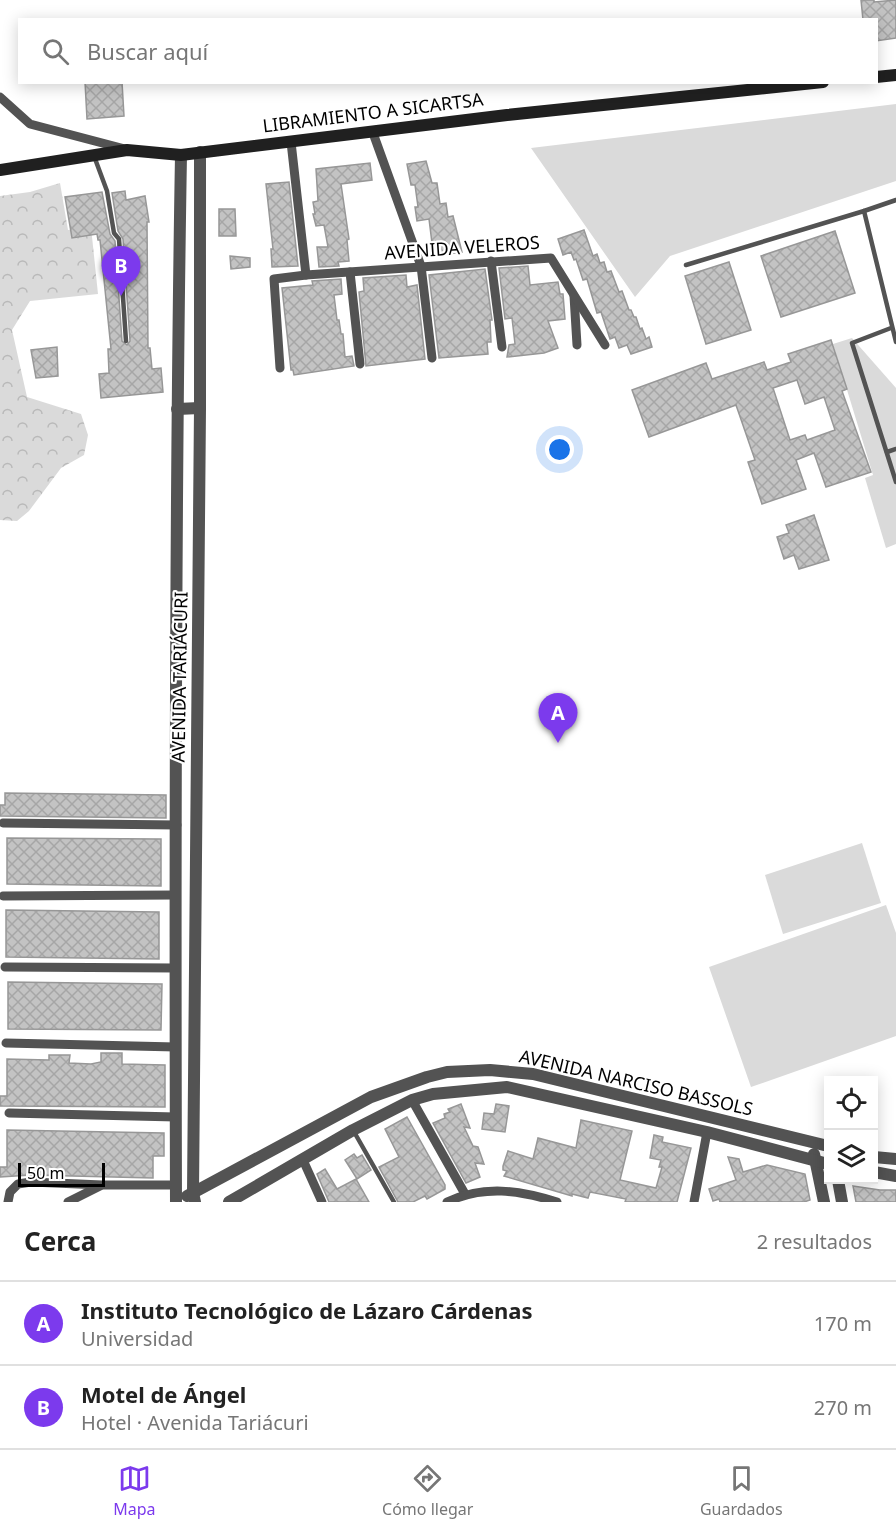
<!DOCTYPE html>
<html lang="es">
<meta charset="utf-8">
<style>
:root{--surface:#fff;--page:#f2f2f2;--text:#222;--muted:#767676;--line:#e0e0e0;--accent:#7c3aed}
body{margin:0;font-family:"Noto Sans",sans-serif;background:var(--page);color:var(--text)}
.controls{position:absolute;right:18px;bottom:18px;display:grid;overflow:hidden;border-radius:0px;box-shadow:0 3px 15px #0003}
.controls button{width:54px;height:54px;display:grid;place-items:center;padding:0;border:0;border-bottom:2px solid var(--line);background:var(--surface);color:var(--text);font:30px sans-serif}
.scale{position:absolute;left:18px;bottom:15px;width:87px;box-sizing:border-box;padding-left:6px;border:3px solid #000;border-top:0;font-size:16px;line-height:21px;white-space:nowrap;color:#000;-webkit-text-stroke:4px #fff;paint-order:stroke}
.you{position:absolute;left:560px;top:450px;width:21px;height:21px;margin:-15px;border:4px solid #fff;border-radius:50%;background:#1a73e8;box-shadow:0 0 0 9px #1a73e833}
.badge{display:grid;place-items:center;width:39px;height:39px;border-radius:50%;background:var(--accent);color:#fff;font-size:20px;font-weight:700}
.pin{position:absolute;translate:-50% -50px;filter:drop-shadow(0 2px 3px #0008)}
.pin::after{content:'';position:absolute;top:32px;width:21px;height:18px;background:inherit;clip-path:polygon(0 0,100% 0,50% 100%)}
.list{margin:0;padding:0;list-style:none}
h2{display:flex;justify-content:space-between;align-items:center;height:78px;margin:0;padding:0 24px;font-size:26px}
h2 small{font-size:20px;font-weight:400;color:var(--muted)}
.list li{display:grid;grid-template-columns:39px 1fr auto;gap:18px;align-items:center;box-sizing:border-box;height:84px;padding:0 24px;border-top:2px solid var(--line)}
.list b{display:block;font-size:22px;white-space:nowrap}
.list p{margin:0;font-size:20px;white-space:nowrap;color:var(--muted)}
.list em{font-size:20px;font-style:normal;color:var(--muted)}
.icon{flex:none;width:33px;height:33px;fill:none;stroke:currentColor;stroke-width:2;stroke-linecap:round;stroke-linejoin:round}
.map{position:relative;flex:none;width:896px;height:1202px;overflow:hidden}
.search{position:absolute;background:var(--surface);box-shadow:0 3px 15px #0003;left:18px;right:18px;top:18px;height:66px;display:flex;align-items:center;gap:15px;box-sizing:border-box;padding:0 21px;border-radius:0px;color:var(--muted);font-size:22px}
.sheet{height:246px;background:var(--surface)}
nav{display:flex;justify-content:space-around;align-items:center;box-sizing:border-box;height:84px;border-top:2px solid var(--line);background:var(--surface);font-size:16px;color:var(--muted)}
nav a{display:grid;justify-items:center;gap:3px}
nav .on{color:var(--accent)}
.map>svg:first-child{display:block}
</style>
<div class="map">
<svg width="896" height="1202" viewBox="0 0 896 1202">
<defs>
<pattern id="forest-crowns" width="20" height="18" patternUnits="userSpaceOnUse" patternTransform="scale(1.5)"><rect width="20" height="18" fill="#dadada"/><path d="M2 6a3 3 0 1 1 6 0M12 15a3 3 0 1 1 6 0" fill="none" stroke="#b9b9b9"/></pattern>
<pattern id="building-cross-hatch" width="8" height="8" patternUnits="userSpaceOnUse" patternTransform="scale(1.5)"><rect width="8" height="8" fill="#c3c3c3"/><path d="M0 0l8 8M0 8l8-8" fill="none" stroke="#a6a6a6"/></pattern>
</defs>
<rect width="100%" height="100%" fill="#fff"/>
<g fill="#dadada">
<path d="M896,104V181L670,256L635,297L531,148Z"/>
<path d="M852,338L896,388V544L886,548L865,478L873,475L833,344Z"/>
<path d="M862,843L881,903L783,934L765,875Z"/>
<path d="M886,905L896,933V1036L751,1087L709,967Z"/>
</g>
<path fill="url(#forest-crowns)" d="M60,183L68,230L91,227L98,294L30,301L12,330L27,397L81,414L88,435L84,455L61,468L29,511L17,521L0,520V196L30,192Z"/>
<g fill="url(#building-cross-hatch)" stroke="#979797" stroke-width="1.5" fill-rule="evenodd">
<path d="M861,0H874V2L896,0V38L876,41V20H863Z"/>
<path d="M85,82H122L124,116L87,119Z"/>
<path d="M426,161L432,183H437L440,204L446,203L448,217L453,216L462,252L438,255L436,243H432L429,219L417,221L415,207H418L415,185H411L407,164Z"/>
<path d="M370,163L372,180L341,184L349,239L347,240L349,261L338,262L339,266L319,267L317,247H328L324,225L316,226L313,214H315L313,202L318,201L316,169Z"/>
<path d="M289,182L298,266L272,267L271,249H273L266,184Z"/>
<path d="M125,191L126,200L145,196L149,222H147L148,348H150L152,369L161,368L163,392L101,398L99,374L109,373L108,349H111L100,240H98L97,234L72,238L65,197L102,192L110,234L115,241L122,341L127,345L130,341L123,239L118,231L112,193Z"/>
<path d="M219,209H235L236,236H219Z"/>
<path d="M584,230L593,256L597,254L600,263L604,262L607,272L611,271L619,292L622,291L629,310H631L634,317H636L640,329L642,328L646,339L649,337L652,347L631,354L627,345L619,348L615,337L610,339L601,312L597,313L587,279L583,280L576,259L574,260L571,252L563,255L558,239Z"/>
<path d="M835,231L855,293L781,317L761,256Z"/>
<path d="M230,256L250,258V267L231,269Z"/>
<path d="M729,262L751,330L706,344L685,276Z"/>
<path d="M528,266L530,285L558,282L560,294H563L565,319L548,321L558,348L544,353L507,357L509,345L515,344L512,318L505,319L499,268Z"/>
<path d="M485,269L492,320H490L491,342H487L488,354L439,358L429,275Z"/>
<path d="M406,275L407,287L417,285L425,359L366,366L359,292L364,291L363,278Z"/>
<path d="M341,279L342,294L334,295L337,320H339L341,334H343L345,357L352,356L354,366L294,375L293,370H291L282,288L313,285L312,281Z"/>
<path d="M831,340L847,389L842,391L871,472L826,487L814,453L796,460L806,489L762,504L748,462L755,460L736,405L649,437L632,390L706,363L712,379L764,362L767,370L791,362L788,354ZM797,380L805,404L824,397L835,430L807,440L805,435L790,440L773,388Z"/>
<path d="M57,347L58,376L36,378L31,350Z"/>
<path d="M814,515L829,560L799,569L794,555L784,559L777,537L789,533L786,525Z"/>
<path d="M5,793L166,795V818L0,816V805H5Z"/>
<path d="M7,838L161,839V886L7,884Z"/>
<path d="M6,910L159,912V959L6,957Z"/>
<path d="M8,982L162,984L161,1030L8,1029Z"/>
<path d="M101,1053H122V1064L165,1065V1107L0,1106V1096H7V1059L49,1060V1055H70L69,1063L91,1064L101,1062Z"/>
<path d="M461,1104L470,1128L464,1127L473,1146L478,1147L484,1164L475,1163L480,1177L466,1183L433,1123L445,1118L444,1114L450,1112L448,1109Z"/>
<path d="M496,1104L509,1106L505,1132L482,1129L484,1113L494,1114Z"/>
<path d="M407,1117L445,1185V1189L427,1199L425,1196L413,1202H398L379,1167L399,1157L385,1129Z"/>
<path d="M581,1120L632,1131L620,1180L656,1188L662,1167H659L661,1160L650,1158L654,1135L663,1137L662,1142L691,1148L677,1202H625L626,1199L590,1192L588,1198L572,1194V1196L504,1176L507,1171L503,1170V1166L508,1151L533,1159L538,1138L576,1148Z"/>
<path d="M7,1130L164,1133V1156H153V1178L31,1175L0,1177V1167H7Z"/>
<path d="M354,1154L357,1158L362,1155L371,1170L357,1179L345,1160Z"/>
<path d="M728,1157L739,1159L743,1172L767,1165L805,1174L810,1200L804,1202H720L719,1199L713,1201L709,1189L736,1180Z"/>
<path d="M325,1169L337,1189L356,1179L369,1202H329L317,1174Z"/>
<path d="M853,1186L880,1190H896V1202H856Z"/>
</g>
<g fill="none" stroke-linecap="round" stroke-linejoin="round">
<g stroke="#535353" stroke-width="4.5">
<path d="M94,156L107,191L114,233L119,239L126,341"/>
<path d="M864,211L896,200"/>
<path d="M686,265L864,211L896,342"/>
<path d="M891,328L852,343L896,482"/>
<path d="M887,452L896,449"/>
<path d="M353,1130L394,1202"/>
</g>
<g stroke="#535353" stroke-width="9">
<path d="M0,97L30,124L125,149"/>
<path d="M373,133L421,266L432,358"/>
<path d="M291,142L306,275"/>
<path d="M491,261L502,347"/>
<path d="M350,272L360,364"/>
<path d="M574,296L577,345"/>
<path d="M280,368L274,279L306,275L551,258L605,345"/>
<path d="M3,823L177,825"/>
<path d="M3,896L175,895"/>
<path d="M5,967L175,968"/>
<path d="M6,1043L176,1047"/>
<path d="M412,1100L465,1194"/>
<path d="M9,1113L176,1117"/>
<path d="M303,1160L322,1202"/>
<path d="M8,1202L10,1192L18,1184L31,1182L102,1185H176"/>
<path d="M68,1202L100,1186"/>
<path d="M447,1202C484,1185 519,1190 557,1202"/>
<path d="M694,1202L707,1132"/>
</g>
<g stroke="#535353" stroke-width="12">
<path d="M177,409L200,408"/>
<path d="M814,1154L824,1202"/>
<path d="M874,1157L896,1159"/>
<path d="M874,1172L896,1176"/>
<path d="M838,1180L842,1202"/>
<path d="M187,1196L371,1097L427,1077L447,1072L490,1070L533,1074L828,1146"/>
<path d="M176,1202C175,853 175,504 181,155"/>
<path d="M195,1202L193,1193L200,408V152"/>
<path d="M229,1202L353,1130L412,1100L433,1094L507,1087L707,1132L828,1164"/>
</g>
<g stroke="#202020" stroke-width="12">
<path d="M876,77L896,75"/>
<path d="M0,170L127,150L181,155L507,115L823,82"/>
</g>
</g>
<g text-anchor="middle" stroke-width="4.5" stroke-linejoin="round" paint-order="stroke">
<g font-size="18" fill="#000" stroke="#fff">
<text transform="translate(373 113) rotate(-7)" y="6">LIBRAMIENTO A SICARTSA</text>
<text transform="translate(462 248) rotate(-4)" y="6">AVENIDA VELEROS</text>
<text transform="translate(180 677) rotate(-89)" y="6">AVENIDA TARIÁCURI</text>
<text transform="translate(636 1083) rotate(13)" y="6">AVENIDA NARCISO BASSOLS</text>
</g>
</g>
</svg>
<div class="controls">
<button><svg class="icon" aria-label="locate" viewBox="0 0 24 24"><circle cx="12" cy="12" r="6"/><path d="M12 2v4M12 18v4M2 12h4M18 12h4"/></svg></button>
<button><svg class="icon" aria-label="layers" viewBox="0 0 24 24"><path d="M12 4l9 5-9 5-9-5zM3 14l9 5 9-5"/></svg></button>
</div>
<div class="scale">50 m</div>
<div class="you"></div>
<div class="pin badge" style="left:558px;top:743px">A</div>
<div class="pin badge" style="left:121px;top:296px">B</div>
<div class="search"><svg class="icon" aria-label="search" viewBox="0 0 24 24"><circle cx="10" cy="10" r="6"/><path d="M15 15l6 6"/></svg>Buscar aquí</div>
</div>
<section class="sheet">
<h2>Cerca<small>2 resultados</small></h2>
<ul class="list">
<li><span class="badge">A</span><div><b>Instituto Tecnológico de Lázaro Cárdenas</b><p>Universidad</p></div><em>170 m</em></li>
<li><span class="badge">B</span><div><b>Motel de Ángel</b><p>Hotel · Avenida Tariácuri</p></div><em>270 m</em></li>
</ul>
</section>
<nav>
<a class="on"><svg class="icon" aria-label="map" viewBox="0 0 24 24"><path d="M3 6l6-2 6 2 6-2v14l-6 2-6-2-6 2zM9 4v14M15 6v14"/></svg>Mapa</a>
<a><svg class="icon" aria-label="directions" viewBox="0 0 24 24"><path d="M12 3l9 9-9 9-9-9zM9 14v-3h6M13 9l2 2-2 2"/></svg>Cómo llegar</a>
<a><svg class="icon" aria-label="saved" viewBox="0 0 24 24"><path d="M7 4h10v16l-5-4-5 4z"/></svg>Guardados</a>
</nav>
